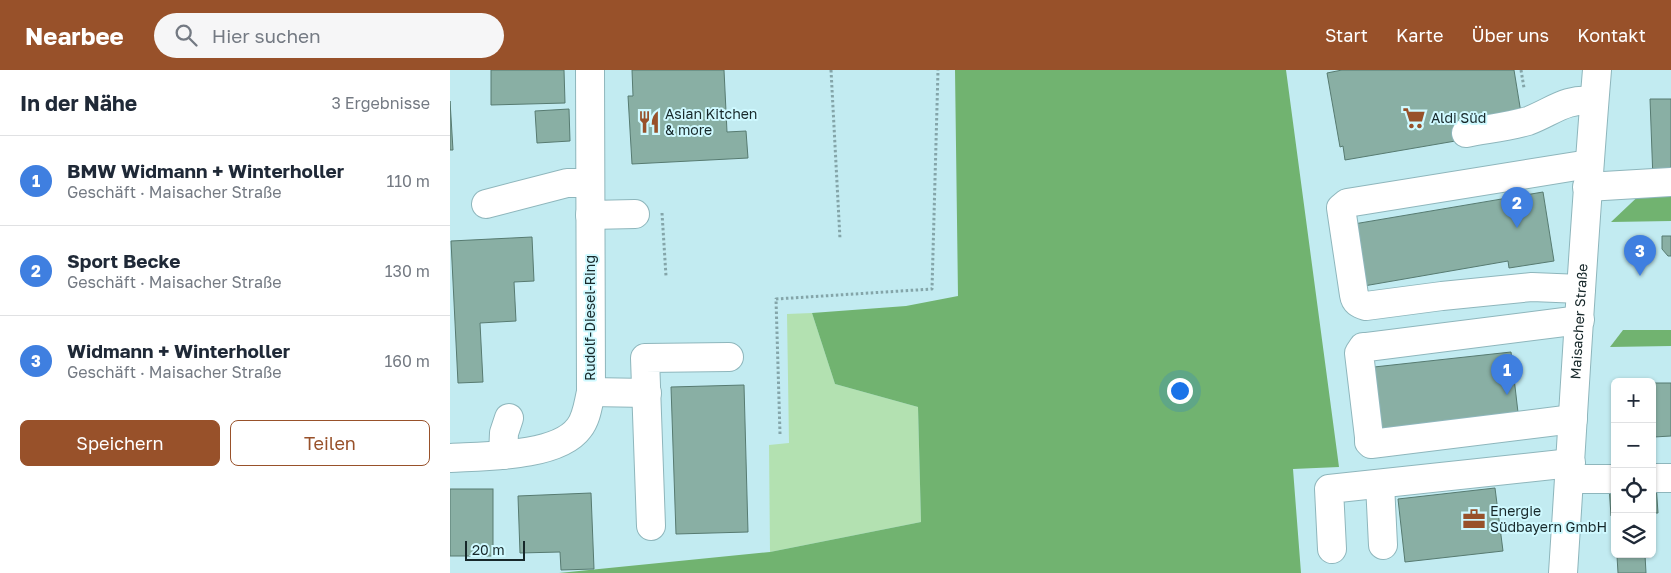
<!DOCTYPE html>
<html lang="de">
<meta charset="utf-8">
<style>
:root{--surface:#fff;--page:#f6f6f7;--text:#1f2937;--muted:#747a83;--line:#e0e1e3;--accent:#98512a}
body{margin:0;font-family:"Golos Text",sans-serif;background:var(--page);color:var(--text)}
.controls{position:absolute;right:15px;bottom:15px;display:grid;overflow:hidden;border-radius:8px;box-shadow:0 1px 4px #0004}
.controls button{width:45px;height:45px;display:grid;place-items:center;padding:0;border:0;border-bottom:1px solid var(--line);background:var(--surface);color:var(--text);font:25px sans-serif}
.scale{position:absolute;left:15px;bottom:12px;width:60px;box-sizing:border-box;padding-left:5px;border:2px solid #17282a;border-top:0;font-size:14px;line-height:18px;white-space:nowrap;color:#17282a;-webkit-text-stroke:4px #cff9ff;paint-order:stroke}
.you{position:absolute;left:729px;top:320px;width:18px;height:18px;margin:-12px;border:4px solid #fff;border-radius:50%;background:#1a73e8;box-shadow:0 0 0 8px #1a73e833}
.badge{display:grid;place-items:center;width:32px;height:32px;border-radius:50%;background:var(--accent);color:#fff;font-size:16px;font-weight:700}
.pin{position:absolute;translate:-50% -41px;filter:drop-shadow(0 1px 2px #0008)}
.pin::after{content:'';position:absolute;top:26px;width:18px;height:15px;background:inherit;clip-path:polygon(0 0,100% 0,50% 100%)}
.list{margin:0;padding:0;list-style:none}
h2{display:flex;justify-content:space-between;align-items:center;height:65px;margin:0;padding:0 20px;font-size:21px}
h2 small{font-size:16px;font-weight:400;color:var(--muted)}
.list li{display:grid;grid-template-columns:32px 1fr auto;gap:15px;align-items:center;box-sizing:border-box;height:90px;padding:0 20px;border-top:1px solid var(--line)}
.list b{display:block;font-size:19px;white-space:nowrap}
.list p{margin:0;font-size:16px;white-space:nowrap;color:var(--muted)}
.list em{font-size:16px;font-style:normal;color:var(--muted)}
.actions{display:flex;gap:10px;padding:15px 20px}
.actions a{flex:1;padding:11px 0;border:1px solid var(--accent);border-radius:8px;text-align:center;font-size:18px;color:var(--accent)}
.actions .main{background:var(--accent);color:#fff}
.icon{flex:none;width:28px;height:28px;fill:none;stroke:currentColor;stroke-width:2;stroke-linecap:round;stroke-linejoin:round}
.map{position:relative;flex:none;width:1221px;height:503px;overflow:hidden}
header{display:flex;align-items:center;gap:30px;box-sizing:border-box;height:70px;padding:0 25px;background:var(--accent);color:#fff}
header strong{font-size:24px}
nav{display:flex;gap:28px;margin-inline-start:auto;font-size:18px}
.search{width:350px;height:45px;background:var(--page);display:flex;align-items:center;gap:12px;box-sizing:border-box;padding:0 18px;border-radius:28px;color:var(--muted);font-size:19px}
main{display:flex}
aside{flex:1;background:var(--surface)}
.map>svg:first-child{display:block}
</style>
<header>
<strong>Nearbee</strong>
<div class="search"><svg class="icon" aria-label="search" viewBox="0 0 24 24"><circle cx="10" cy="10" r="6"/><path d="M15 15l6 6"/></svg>Hier suchen</div>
<nav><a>Start</a><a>Karte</a><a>Über uns</a><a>Kontakt</a></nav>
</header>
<main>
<aside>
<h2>In der Nähe<small>3 Ergebnisse</small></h2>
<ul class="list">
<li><span class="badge" style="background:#3f7fe0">1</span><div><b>BMW Widmann + Winterholler</b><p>Geschäft · Maisacher Straße</p></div><em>110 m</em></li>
<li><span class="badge" style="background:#3f7fe0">2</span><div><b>Sport Becke</b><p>Geschäft · Maisacher Straße</p></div><em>130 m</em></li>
<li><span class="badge" style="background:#3f7fe0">3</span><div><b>Widmann + Winterholler</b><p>Geschäft · Maisacher Straße</p></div><em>160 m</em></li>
</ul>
<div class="actions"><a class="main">Speichern</a><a>Teilen</a></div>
</aside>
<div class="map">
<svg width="1221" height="503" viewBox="0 0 1221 503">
<rect width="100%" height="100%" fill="#c2ebf1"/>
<path fill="#b3e1b1" d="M362,243L385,314L468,337L471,452L320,482L319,375L339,373L337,244Z"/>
<g fill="#71b370">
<path d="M505,0H836L889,397L843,399L851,503H109L320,482L471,452L468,337L385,314L362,243L456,236L508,226Z"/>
<path d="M1221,117V151L1161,152L1197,118Z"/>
<path d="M1173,260H1221V276L1160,277Z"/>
</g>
<g fill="#89afa4" stroke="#577b71">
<path d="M41,0H114L115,33L41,35Z"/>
<path d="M182,0H274L277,62L296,61L298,88L182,94L178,26H183Z"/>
<path d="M892,0H1064L1071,43L1017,69L895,90L893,76L890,77L877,3Z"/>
<path d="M1200,29H1221V109L1203,110Z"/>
<path d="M0,31L3,80H0Z"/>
<path d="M119,39L120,71L87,73L85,41Z"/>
<path d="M1093,122L1104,191L1059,198L1058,191L908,217L898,155Z"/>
<path d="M1212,166H1221V186H1218L1212,179Z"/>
<path d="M82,167L84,211L64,212L66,251L30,253L33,312L8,313L1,171Z"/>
<path d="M1061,282L1069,351L923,367L915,298Z"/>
<path d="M1202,313H1221V366L1204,367Z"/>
<path d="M294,315L298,462L226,464L221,317Z"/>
<path d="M1202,413H1206L1208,443H1202Z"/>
<path d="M1159,415H1165V445L1161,446Z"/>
<path d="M1045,418L1053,481L955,492L948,429Z"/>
<rect x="0" y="419" width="43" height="67"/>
<path d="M141,423L144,499L111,500L110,482L70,483L68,426Z"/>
<path d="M1195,485L1196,503H1168L1167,486Z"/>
</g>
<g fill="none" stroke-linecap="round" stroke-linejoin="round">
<defs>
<g id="minor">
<path d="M1016,63C1036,59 1058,57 1078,51C1104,41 1115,28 1144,31"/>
<path d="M1137,117L1221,112"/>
<path d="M36,134L117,113H140"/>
<path d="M140,145L185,144"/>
<path d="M1131,219L1082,217L992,226L916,236C909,234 905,232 904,225L891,138L897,133L1139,94"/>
<path d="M141,322L197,323"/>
<path d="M1123,349L921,374L919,372V367L909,283L913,277H917L1130,250"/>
<path d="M53,385L54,363L59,348"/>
<path d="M0,388C34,386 108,387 129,358C137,348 138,334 141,322L140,0"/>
<path d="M1202,408H1221"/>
<path d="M1120,409H1165"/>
<path d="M930,414L933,475"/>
<path d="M201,456L195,288L279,287"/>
<path d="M882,479L879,419L1121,393"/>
<path id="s1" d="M1113,503C1124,335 1133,167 1147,0"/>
</g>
</defs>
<use href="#minor" stroke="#8eb6bc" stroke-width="30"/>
<g stroke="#84a5a9" stroke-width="3" stroke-dasharray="2.5 2.5" stroke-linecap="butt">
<path d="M381,0L390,169"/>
<path d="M1071,0L1074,18"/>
<path d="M212,143L216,206"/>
<path d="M330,364L326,229L482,219L488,0"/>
</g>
<use href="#minor" stroke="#fff" stroke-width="28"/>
</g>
<defs>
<symbol id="supermarket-bare" viewBox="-9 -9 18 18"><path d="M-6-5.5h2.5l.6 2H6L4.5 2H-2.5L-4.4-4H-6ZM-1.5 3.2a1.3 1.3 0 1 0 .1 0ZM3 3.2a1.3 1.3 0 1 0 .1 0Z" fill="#98512a" stroke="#cff9ff" stroke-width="2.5" paint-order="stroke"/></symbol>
<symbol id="restaurant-bare" viewBox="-9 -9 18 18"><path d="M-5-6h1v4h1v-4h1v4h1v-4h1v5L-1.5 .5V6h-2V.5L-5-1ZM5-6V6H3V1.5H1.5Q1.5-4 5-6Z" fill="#98512a" stroke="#cff9ff" stroke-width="2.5" paint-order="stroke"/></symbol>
<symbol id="office-bare" viewBox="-9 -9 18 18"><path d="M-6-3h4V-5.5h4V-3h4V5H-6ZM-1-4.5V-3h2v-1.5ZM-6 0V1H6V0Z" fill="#98512a" stroke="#cff9ff" stroke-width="2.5" paint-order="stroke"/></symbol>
</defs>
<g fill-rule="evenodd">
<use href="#supermarket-bare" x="948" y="32" width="32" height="32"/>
<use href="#restaurant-bare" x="183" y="36" width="32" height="32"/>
<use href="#office-bare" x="1008" y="433" width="32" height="32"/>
</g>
<g text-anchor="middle" stroke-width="4" stroke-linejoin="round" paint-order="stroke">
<g font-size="14" fill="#17282a" stroke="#cff9ff" text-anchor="start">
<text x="215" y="49">Asian Kitchen<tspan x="215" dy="16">&amp; more</tspan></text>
<text x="981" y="53">Aldi Süd</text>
<text x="1040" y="446">Energie<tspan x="1040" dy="16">Südbayern GmbH</tspan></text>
</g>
<g font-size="14" fill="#17282a" stroke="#cff9ff">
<text transform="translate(140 248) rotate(-90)" y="5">Rudolf-Diesel-Ring</text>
<text dy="5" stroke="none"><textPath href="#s1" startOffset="252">Maisacher Straße</textPath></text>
</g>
</g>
</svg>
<div class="controls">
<button>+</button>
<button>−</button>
<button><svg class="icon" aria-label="locate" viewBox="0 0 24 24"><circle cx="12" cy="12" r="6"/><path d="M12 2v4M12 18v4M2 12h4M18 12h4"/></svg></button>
<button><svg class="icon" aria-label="layers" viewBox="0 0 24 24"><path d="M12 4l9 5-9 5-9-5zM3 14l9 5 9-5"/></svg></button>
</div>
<div class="scale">20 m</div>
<div class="you"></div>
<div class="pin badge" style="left:1057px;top:325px;background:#3f7fe0">1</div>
<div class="pin badge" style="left:1067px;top:158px;background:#3f7fe0">2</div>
<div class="pin badge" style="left:1190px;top:206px;background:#3f7fe0">3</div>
</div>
</main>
